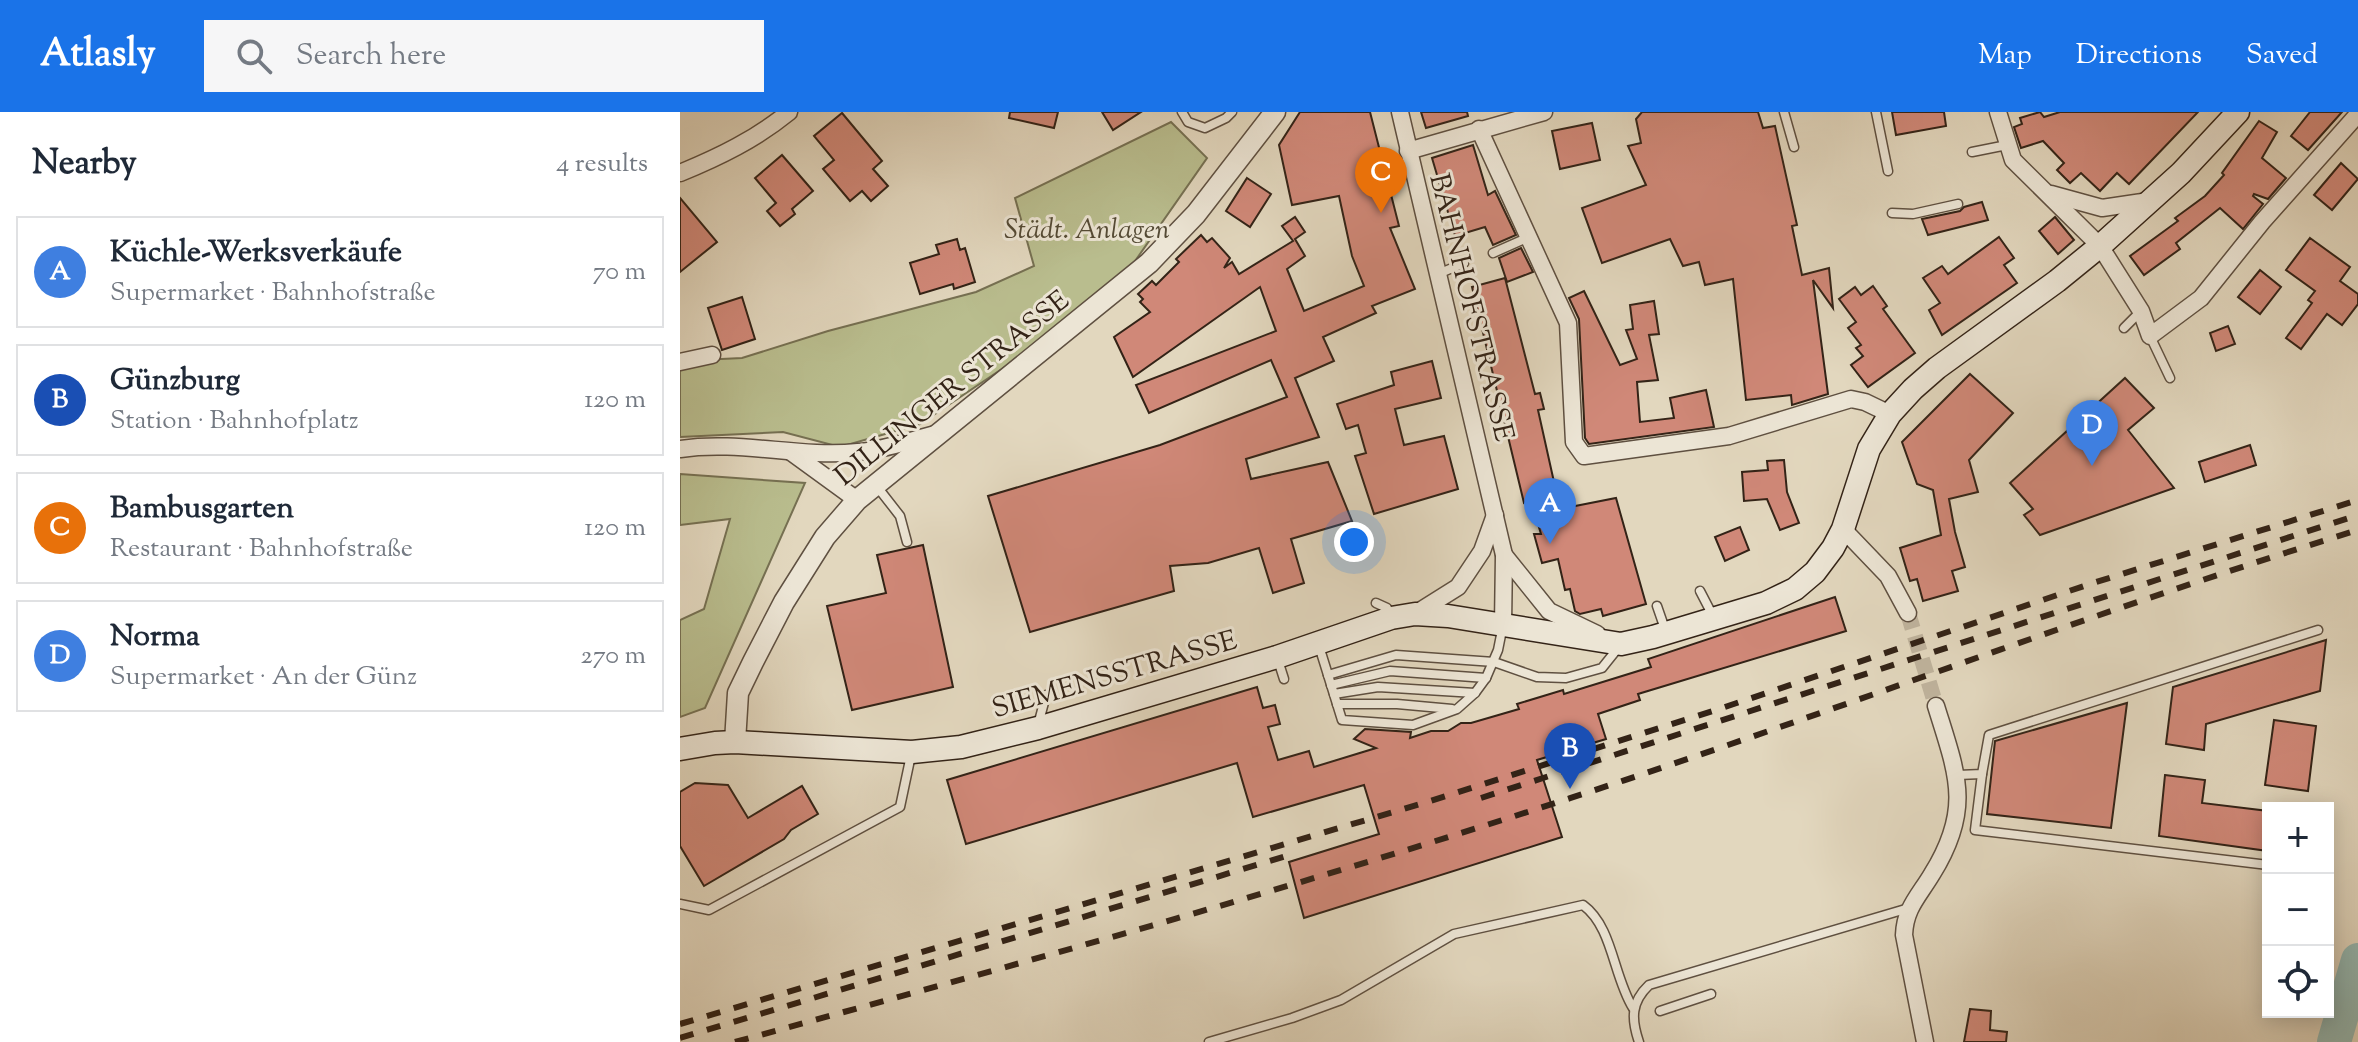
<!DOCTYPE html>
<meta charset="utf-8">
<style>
:root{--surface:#fff;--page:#f6f6f7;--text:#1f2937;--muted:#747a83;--line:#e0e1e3;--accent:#1a73e8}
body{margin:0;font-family:"Sorts Mill Goudy",serif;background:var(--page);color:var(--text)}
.controls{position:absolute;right:24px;bottom:24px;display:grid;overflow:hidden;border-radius:0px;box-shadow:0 4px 20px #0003}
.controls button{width:72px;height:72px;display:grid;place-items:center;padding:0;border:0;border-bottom:2px solid var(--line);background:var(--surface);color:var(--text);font:40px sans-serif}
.you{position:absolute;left:674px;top:430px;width:28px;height:28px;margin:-20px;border:6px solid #fff;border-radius:50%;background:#1a73e8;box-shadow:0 0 0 12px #1a73e833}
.badge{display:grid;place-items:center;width:52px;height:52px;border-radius:50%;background:var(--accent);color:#fff;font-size:26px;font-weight:700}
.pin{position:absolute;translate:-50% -66px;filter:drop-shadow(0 2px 4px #0008)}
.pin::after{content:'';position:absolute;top:42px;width:28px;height:24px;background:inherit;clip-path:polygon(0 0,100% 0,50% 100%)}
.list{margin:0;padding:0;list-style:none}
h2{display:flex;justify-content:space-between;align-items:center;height:104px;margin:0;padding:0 32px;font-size:34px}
h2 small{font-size:26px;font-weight:400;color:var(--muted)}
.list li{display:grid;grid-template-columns:52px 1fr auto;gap:24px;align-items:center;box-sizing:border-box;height:112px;margin:0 16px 16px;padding:0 16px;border:2px solid var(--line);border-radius:0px}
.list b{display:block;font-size:30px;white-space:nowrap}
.list p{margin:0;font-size:26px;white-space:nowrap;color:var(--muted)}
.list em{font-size:26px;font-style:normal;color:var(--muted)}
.icon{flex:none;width:44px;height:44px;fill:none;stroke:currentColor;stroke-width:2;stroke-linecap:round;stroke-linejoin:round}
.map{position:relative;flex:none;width:1678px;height:930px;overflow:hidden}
header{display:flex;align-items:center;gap:48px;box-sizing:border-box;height:112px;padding:0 40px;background:var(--accent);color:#fff}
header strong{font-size:38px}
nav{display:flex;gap:44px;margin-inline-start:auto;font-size:28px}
.search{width:560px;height:72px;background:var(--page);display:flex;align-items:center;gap:20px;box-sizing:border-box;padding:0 28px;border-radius:0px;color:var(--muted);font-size:30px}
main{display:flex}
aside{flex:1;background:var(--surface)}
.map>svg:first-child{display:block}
</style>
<header>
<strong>Atlasly</strong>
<div class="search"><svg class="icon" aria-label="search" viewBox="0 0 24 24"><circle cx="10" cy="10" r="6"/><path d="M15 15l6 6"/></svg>Search here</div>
<nav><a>Map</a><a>Directions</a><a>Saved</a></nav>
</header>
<main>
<aside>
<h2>Nearby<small>4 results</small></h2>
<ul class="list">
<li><span class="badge" style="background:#3f7fe0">A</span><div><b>Küchle-Werksverkäufe</b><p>Supermarket · Bahnhofstraße</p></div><em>70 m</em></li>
<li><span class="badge" style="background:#1a4fb4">B</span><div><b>Günzburg</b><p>Station · Bahnhofplatz</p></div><em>120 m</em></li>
<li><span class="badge" style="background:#e8710a">C</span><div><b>Bambusgarten</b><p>Restaurant · Bahnhofstraße</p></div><em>120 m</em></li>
<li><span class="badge" style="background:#3f7fe0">D</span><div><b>Norma</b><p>Supermarket · An der Günz</p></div><em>270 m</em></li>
</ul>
</aside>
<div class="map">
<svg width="1678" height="930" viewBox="0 0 1678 930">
<rect width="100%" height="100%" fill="#e2d7be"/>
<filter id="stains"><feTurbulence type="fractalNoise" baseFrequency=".0025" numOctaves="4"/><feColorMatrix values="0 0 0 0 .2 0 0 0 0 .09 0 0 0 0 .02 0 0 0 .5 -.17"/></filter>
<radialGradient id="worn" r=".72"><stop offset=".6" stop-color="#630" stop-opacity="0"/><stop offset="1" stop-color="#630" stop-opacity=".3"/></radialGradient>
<g fill="#b9bd8e" stroke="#767052" stroke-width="2">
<path d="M491,10L527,46L453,152L356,234L240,312L160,335L103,320L0,325V249L62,246L148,219L296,180L354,154L335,86Z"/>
<path d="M0,362L125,371L25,596L0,605V508L24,497L50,407L0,413Z"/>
</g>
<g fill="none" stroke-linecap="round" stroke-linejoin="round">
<path stroke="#95b9b3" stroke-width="34" d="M1654,930L1678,848"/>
</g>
<g fill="#d08878" stroke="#332317" stroke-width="2">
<path d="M330,0H378L374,16L329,6Z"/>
<path d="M422,0H461L433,18Z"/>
<path d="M620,0H690L719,114L710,116L735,177L692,194L696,201L643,225L654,249L615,266L639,325L566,347L571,367L648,350L672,409L611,427L624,471L593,481L579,436L528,451L490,454L494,479L350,520L308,384L480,333L607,285L591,248L469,301L456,273L596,219L580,175L453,265L434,225L470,200L460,190L463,187L458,182L472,169L476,173L499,150L496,147L521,123L527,130L532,126L550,146L544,156L552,150L559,162L613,129L602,114L615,105L625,120L615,127L625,144L607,157L624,199L684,174L672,144L659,84L612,93L599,33Z"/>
<path d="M741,0H787L788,4L746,16Z"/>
<path d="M962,0H1078L1083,16L1095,14L1117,113L1112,114L1122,163L1149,156L1153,196L1133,168L1148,282L1112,293L1111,283L1066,288L1053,167L1025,173L1019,150L1003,154L990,127L922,151L902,96L966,73L948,34L961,31L956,7Z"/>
<path d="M1212,0H1264L1266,14L1216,23Z"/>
<path d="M1360,0L1364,5L1380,0H1518L1449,72L1437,61L1420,79L1401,61L1390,71L1377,58L1384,51L1363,29L1341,36L1334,15L1342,12L1340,6Z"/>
<path d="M1630,0H1662L1628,38L1611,24Z"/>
<path d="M162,1L202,49L193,57L208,74L191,89L182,79L170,89L143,57L154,48L134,24Z"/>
<path d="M1579,9L1597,20L1582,46L1606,66L1588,87L1574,82L1573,84L1583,92L1563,117L1540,96L1496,131L1500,137L1464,163L1450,144L1498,109L1495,106L1525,84L1544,63L1542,61Z"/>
<path d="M912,11L920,48L880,57L872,19Z"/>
<path d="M793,33L808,83L815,79L836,123L813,133L805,115L775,124L752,46Z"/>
<path d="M102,43L133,79L112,97L115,102L100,114L87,99L96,91L75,66Z"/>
<path d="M1661,51L1678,67L1652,98L1634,83Z"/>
<path d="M567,66L591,82L570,115L546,99Z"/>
<path d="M0,86L37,130L0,160Z"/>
<path d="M1302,90L1308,108L1248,123L1242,107L1280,99L1284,95Z"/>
<path d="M1375,105L1394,128L1378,142L1359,119Z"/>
<path d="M1319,125L1334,146L1324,153L1337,171L1262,223L1249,198L1260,191L1243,166L1262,154L1268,162Z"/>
<path d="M1630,126L1670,155L1660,169L1678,182V192L1662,213L1647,202L1621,237L1606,226L1632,191L1628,188L1635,179L1606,158Z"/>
<path d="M277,127L280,138L285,136L295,170L274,177L273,172L240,182L230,151L259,142L256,133Z"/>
<path d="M841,136L853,160L827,170L819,146Z"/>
<path d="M1580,158L1601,175L1580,202L1558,185Z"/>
<path d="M825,166L855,282L860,281L864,297L858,298L880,397L936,386L966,492L923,504L921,497L900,502L895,499L890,477L885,478L878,447L862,451L854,422H861L851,389L844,391L792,175Z"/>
<path d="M1193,174L1207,194L1203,197L1235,241L1188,275L1171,253L1183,244L1176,236L1181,233L1168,216L1176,210L1159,187L1175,175L1181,183Z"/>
<path d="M904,179L940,253L957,247L946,218L953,217L950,193L974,189L979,222L969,223L978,268L957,270L960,310L994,306L990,286L1026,278L1034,315L909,332L905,326L899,207L889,186Z"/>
<path d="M62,185L75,227L42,238L28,196Z"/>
<path d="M1548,214L1555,232L1536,239L1530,221Z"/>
<path d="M752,249L761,286L715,297L724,333L764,324L778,377L694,402L675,344L686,341L678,313L666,317L657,292L714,273L711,260Z"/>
<path d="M1290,262L1333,301L1289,348L1298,380L1269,387L1275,420L1285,455L1272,459L1278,479L1243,489L1237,467L1230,469L1220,436L1261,423L1253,378L1237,372L1222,330Z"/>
<path d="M1445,266L1474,296L1448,318L1494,376L1360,423L1344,403L1353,397L1330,371Z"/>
<path d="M1570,333L1576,353L1525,370L1519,350Z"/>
<path d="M1104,348L1107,380L1119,411L1100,418L1087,387L1064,389L1062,360L1088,358L1087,349Z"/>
<path d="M1060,415L1069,438L1045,449L1035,425Z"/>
<path d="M243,433L273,575L172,598L147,494L206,481L197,443Z"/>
<path d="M1155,485L1166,519L958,582L960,588L918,602L926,627L857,648L882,725L624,806L609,750L699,722L684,673L573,705L557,651L286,732L267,668L577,575L583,596L595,593L600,612L588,615L598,648L629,639L634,655L696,636L674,627L685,617L731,620L730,626L751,619H768L781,611H791L839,597L837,592L883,578L884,582L971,555L968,547Z"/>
<path d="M1646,528L1640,579L1526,612L1524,638L1486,632L1493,575Z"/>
<path d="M1447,591L1431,716L1307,702L1315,629Z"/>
<path d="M1594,608L1636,614L1628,679L1585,673Z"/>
<path d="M1485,663L1525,668L1522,691L1588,699V739L1479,724Z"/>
<path d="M15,671L48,673L68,706L122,674L138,702L111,718L104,727L24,774L0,734V680Z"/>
<path d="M1290,897L1311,899L1310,918L1327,920L1326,930H1284Z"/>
</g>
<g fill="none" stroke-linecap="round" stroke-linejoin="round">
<path stroke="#bfb39d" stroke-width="16" stroke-dasharray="16 8" stroke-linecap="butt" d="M1228,501L1256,594"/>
<defs>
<g id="service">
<path d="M502,0L508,10L525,16L546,6L552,0"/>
<path d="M1104,0L1114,35"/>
<path d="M1196,0L1208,59"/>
<path d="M1292,40L1327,33"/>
<path d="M1212,101L1233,102L1278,92"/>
<path d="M813,141L849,125"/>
<path d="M758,162L784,151"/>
<path d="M1444,216L1460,200"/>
<path d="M1470,224L1490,266"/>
<path d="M195,372L220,404L227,430"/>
<path d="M1020,479L1034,506"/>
<path d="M696,491L707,496L711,506"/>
<path d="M977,494L986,520"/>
<path d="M639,534L662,608L733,613L777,597L795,581L806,566L818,538L823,513"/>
<path d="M597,545L604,567"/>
<path d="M648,563L716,543L814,550L857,565L886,566L922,556L938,536"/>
<path d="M651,573L710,559L806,566"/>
<path d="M654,582L698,575L795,581"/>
<path d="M657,592H717L772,597"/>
<path d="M358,613L366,583"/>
<path d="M1302,662L1295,718L1588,753"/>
<path d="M1278,663L1302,662L1309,623L1638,518"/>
<path d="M0,792L29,798L220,695L231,643"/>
<path d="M980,899L1031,882"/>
<path d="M529,930L612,906L661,888L774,822L903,793C933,815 933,864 953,896"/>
<path d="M959,930C951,907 951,890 969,873L1229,796"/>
</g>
<g id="minor">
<path d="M720,0L824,443L823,513"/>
<path d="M1318,0L1333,48L1420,134L1461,199L1470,224L1521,186L1582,110L1678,2"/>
<path d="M799,17L888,211L894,330L904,344L1049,324L1171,287L1185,290L1210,302"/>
<path d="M728,39L864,0"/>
<path d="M0,61C39,45 76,27 109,0"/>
<path d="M1371,82L1422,96L1469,89"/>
<path d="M0,250L32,243"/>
<path d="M0,337C59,328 119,346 178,340C204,338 231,328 256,322"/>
<path d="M111,340L177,388"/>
<path d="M1163,417L1208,464L1228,501"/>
<path d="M824,443L869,499L917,522"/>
<path d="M735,502L778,475L802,439L815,403"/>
<path d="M1245,930L1224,823C1225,796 1239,784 1252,762C1293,696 1277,662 1256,594"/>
</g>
<path id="tertiary" d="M55,630L58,581L73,550L104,490L145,425L177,388L469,151L516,102L595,0"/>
<path id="secondary" d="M0,637L35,631L55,630L232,640L281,635L358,616L597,545L711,506L735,502L768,504L941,532L973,525L1086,491L1115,477L1135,460L1153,436L1163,417L1189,337L1210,302L1233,277L1257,256L1377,169L1420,134L1501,61L1558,0"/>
</defs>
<use href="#service" stroke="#5f5041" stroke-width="11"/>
<use href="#minor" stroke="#5f5041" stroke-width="19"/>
<use href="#tertiary" stroke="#5f5041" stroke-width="23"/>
<use href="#secondary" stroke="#332317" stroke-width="25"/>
<use href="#service" stroke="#ece5d5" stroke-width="8"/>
<use href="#minor" stroke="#ece5d5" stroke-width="16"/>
<use href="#tertiary" stroke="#ece5d5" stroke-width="20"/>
<use href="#secondary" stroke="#ece5d5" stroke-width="22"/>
<g stroke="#332317" stroke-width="6" stroke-dasharray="14 14" stroke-linecap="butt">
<path d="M801,686L1678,403"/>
<path d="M0,912L750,689L1036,598L1410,472L1678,388"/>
<path d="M0,926L613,742"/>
<path d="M55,930C360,846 666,762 966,661C1204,581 1438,492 1678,418"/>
</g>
</g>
<g text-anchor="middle" stroke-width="6" stroke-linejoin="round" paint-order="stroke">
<g font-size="28" font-style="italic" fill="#544a35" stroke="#ece5d5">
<text x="407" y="126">Städt. Anlagen</text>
</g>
<g font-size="28" fill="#332317" stroke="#ece5d5">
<text transform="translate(793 195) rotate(76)" y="10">BAHNHOFSTRASSE</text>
<text transform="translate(271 275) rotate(-39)" y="10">DILLINGER STRASSE</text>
<text transform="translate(434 561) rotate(-16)" y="10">SIEMENSSTRASSE</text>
</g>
</g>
<rect width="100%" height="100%" filter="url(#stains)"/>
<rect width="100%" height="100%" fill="url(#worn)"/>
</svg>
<div class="controls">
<button>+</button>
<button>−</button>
<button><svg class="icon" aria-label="locate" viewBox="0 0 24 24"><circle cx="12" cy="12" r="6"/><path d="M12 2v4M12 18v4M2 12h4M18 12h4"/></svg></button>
</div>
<div class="you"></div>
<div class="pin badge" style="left:870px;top:432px;background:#3f7fe0">A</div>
<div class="pin badge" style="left:890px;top:677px;background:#1a4fb4">B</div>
<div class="pin badge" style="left:701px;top:101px;background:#e8710a">C</div>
<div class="pin badge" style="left:1412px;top:354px;background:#3f7fe0">D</div>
</div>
</main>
